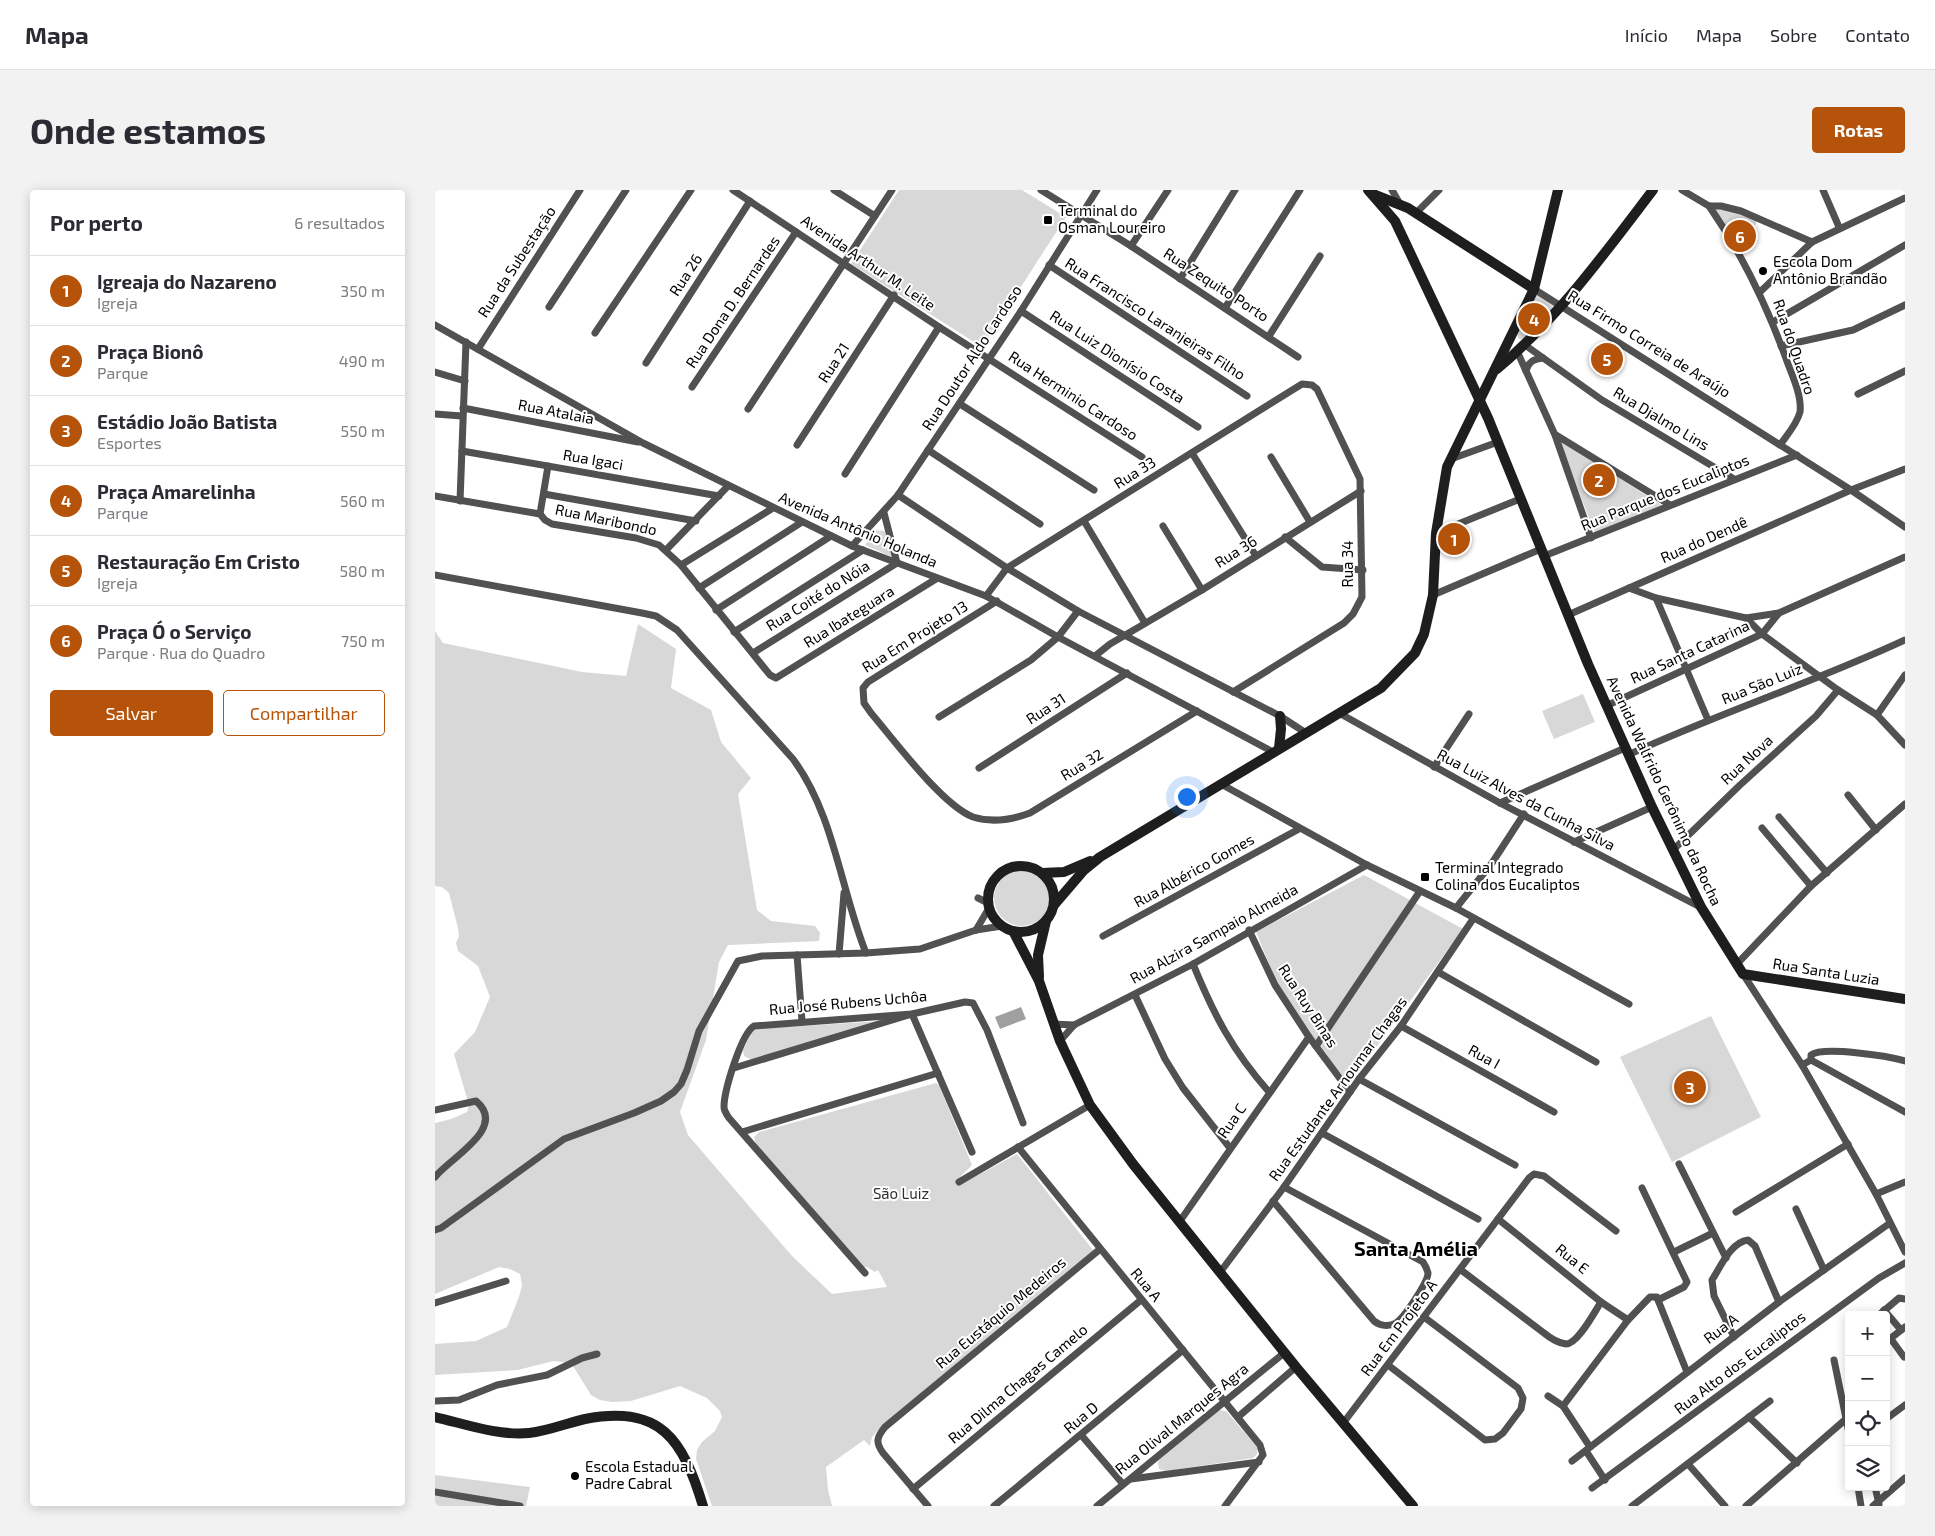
<!DOCTYPE html>
<html lang="pt">
<meta charset="utf-8">
<style>
:root{--surface:#fff;--page:#f2f2f3;--text:#2b2b33;--muted:#7c7c81;--line:#e1e1e2;--accent:#b45309}
body{margin:0;font-family:"Exo 2",sans-serif;background:var(--page);color:var(--text)}
.controls{position:absolute;right:15px;bottom:15px;display:grid;overflow:hidden;border-radius:5px;box-shadow:0 2px 12px #0003}
.controls button{width:45px;height:45px;display:grid;place-items:center;padding:0;border:0;border-bottom:1px solid var(--line);background:var(--surface);color:var(--text);font:25px sans-serif}
.you{position:absolute;left:751px;top:606px;width:18px;height:18px;margin:-12px;border:4px solid #fff;border-radius:50%;background:#1a73e8;box-shadow:0 0 0 8px #1a73e833}
.badge{display:grid;place-items:center;width:32px;height:32px;border-radius:50%;background:var(--accent);color:#fff;font-size:16px;font-weight:700}
.pin{position:absolute;translate:-50% -50%;border:2px solid #fff;box-shadow:0 1px 5px #0006}
.list{margin:0;padding:0;list-style:none}
h2{display:flex;justify-content:space-between;align-items:center;height:65px;margin:0;padding:0 20px;font-size:21px}
h2 small{font-size:16px;font-weight:400;color:var(--muted)}
.list li{display:grid;grid-template-columns:32px 1fr auto;gap:15px;align-items:center;box-sizing:border-box;height:70px;padding:0 20px;border-top:1px solid var(--line)}
.list b{display:block;font-size:19px;white-space:nowrap}
.list p{margin:0;font-size:16px;white-space:nowrap;color:var(--muted)}
.list em{font-size:16px;font-style:normal;color:var(--muted)}
.actions{display:flex;gap:10px;padding:15px 20px}
.actions a{flex:1;padding:11px 0;border:1px solid var(--accent);border-radius:5px;text-align:center;font-size:18px;color:var(--accent)}
.actions .main{background:var(--accent);color:#fff}
.icon{flex:none;width:28px;height:28px;fill:none;stroke:currentColor;stroke-width:2;stroke-linecap:round;stroke-linejoin:round}
.map{position:relative;flex:none;width:1470px;height:1316px;overflow:hidden;border-radius:5px}
header{display:flex;align-items:center;gap:30px;box-sizing:border-box;height:70px;padding:0 25px;background:var(--surface);border-bottom:1px solid var(--line)}
header strong{font-size:24px}
nav{display:flex;gap:28px;margin-inline-start:auto;font-size:18px}
.intro{display:flex;align-items:center;justify-content:space-between;box-sizing:border-box;height:120px;padding:0 30px}
h1{margin:0;font-size:35px}
.button{padding:12px 22px;border-radius:5px;background:var(--accent);color:#fff;font-size:18px;font-weight:700}
main{display:flex;gap:30px;padding:0 30px}
aside{flex:1;background:var(--surface);border-radius:5px;box-shadow:0 2px 12px #0003}
.map>svg:first-child{display:block}
</style>
<header>
<strong>Mapa</strong>
<nav><a>Início</a><a>Mapa</a><a>Sobre</a><a>Contato</a></nav>
</header>
<div class="intro"><h1>Onde estamos</h1><a class="button">Rotas</a></div>
<main>
<aside>
<h2>Por perto<small>6 resultados</small></h2>
<ul class="list">
<li><span class="badge">1</span><div><b>Igreaja do Nazareno</b><p>Igreja</p></div><em>350 m</em></li>
<li><span class="badge">2</span><div><b>Praça Bionô</b><p>Parque</p></div><em>490 m</em></li>
<li><span class="badge">3</span><div><b>Estádio João Batista</b><p>Esportes</p></div><em>550 m</em></li>
<li><span class="badge">4</span><div><b>Praça Amarelinha</b><p>Parque</p></div><em>560 m</em></li>
<li><span class="badge">5</span><div><b>Restauração Em Cristo</b><p>Igreja</p></div><em>580 m</em></li>
<li><span class="badge">6</span><div><b>Praça Ó o Serviço</b><p>Parque · Rua do Quadro</p></div><em>750 m</em></li>
</ul>
<div class="actions"><a class="main">Salvar</a><a>Compartilhar</a></div>
</aside>
<div class="map">
<svg width="1470" height="1316" viewBox="0 0 1470 1316">
<rect width="100%" height="100%" fill="#fff"/>
<g fill="#d8d8d8">
<path d="M464,0H587L631,27L547,157L416,74Z"/>
<path d="M1284,17L1323,30L1305,62L1277,18Z"/>
<path d="M1100,102L1123,117L1090,150L1084,149L1082,145Z"/>
<path d="M1123,249L1228,316L1160,343Z"/>
<path d="M440,340L450,341L457,367L430,355Z"/>
<path d="M203,434L241,459L236,498L276,520L286,552L316,588L303,604L322,720L336,731L380,736L385,743L384,751L293,755L284,772L271,850L245,922L253,945L357,1066L397,1104L452,1097L443,1080L440,1082L432,1077H427L321,955L319,947L324,942L501,893L504,895L537,975L524,988V992L527,994L582,964L658,1060V1063L443,1240L437,1247L435,1256L429,1250L391,1277L393,1300L397,1316H277L261,1269L262,1260L267,1252L280,1241L287,1227L285,1221L272,1208L245,1196L196,1211L177,1212L165,1210L156,1205L138,1176L134,1173L118,1171L83,1180L0,1185V1154L41,1151L72,1137L84,1107L87,1095L85,1084L75,1079L64,1077L0,1104V933L16,929L32,922L34,915L19,864L40,842L55,807L43,776L23,761L21,753L24,746L23,738L14,703L7,697L0,696V441L8,453L147,482L191,486Z"/>
<path d="M1148,504L1160,532L1119,549L1107,521Z"/>
<circle cx="587" cy="708" r="28"/>
<path d="M929,685L1028,739L915,893L893,870L841,791L821,742Z"/>
<path d="M1276,826L1326,927L1237,972L1185,867Z"/>
<path d="M447,831L317,870L309,866L308,861L318,839Z"/>
<path d="M784,1220L791,1221L823,1258L822,1264L818,1268L731,1281L724,1279L723,1273L724,1270Z"/>
<path d="M0,1285L95,1297L91,1316H0Z"/>
</g>
<path fill="#9f9f9f" d="M586,817L591,829L565,839L560,827Z"/>
<g fill="none" stroke-linecap="round" stroke-linejoin="round">
<g stroke="#515151" stroke-width="7">
<path d="M298,0L504,137L707,267"/>
<path d="M399,0L440,26"/>
<path d="M606,0L696,56L863,167"/>
<path d="M957,0L965,14"/>
<path d="M1247,0L1274,16H1286L1306,21L1377,52"/>
<path d="M1388,0L1404,37"/>
<path d="M1274,16C1308,65 1333,118 1353,174C1358,187 1367,207 1365,222C1362,234 1352,245 1345,255"/>
<path d="M981,23L1004,0"/>
<path d="M696,56L733,0"/>
<path d="M614,75L812,206"/>
<path d="M745,89L800,0"/>
<path d="M1099,99L1416,300L1470,337"/>
<path d="M1325,102L1377,52L1470,8"/>
<path d="M114,117L191,0"/>
<path d="M790,118L865,0"/>
<path d="M586,121L763,237"/>
<path d="M1338,132L1470,55"/>
<path d="M0,135L208,253L417,356L551,406L623,447L838,562"/>
<path d="M160,143L256,0"/>
<path d="M834,146L885,66"/>
<path d="M1090,155L1167,210L1299,289"/>
<path d="M1346,156L1418,140L1470,115"/>
<path d="M43,159L145,0"/>
<path d="M1082,161L1120,245L1156,348"/>
<path d="M211,173L315,11"/>
<path d="M1091,181C1094,171 1099,169 1108,168"/>
<path d="M0,182L30,191"/>
<path d="M257,197L361,42"/>
<path d="M1423,204L1470,181"/>
<path d="M525,214L659,300"/>
<path d="M28,218L203,252"/>
<path d="M313,219L457,0"/>
<path d="M0,224L27,226"/>
<path d="M1121,245L1235,315"/>
<path d="M362,255L459,105"/>
<path d="M493,260L605,334"/>
<path d="M27,261L284,306"/>
<path d="M757,263L821,366"/>
<path d="M836,267L875,332"/>
<path d="M1016,269L1063,252"/>
<path d="M410,284L504,137"/>
<path d="M109,304L261,331"/>
<path d="M463,305L572,378L643,421L845,526L871,543"/>
<path d="M0,306L105,324L110,330L117,334L201,348L224,355L246,375L335,485L341,488L501,389"/>
<path d="M25,311L31,152"/>
<path d="M105,324L113,276"/>
<path d="M649,331L710,433"/>
<path d="M728,336L767,400"/>
<path d="M1001,343L1085,309"/>
<path d="M850,347L887,377L928,380"/>
<path d="M417,356L463,305L586,121L662,0"/>
<path d="M231,360L293,296"/>
<path d="M1109,366L1362,265"/>
<path d="M246,375L338,318"/>
<path d="M0,385L207,423L221,426L242,440L358,569C399,624 406,701 431,763"/>
<path d="M264,398L367,332"/>
<path d="M1194,398L1221,408L1273,530"/>
<path d="M998,405L1106,359"/>
<path d="M551,406L572,378L867,194L877,195L882,199L925,289L927,407L918,424L909,433L798,502"/>
<path d="M1221,408L1311,428L1327,444L1403,500L1442,525L1470,555"/>
<path d="M562,411L433,492L428,498L429,513L436,523C459,550 507,615 538,627C557,633 576,630 595,623L762,521"/>
<path d="M281,420L396,346"/>
<path d="M1133,425L1416,300L1470,279"/>
<path d="M1311,428L1344,423L1470,367"/>
<path d="M299,442L428,360"/>
<path d="M318,463L462,373L449,323"/>
<path d="M660,466L675,454L767,400L926,301"/>
<path d="M1171,516L1327,444L1344,423"/>
<path d="M904,523L1065,613L1265,717"/>
<path d="M1442,525L1470,485"/>
<path d="M504,527L596,470L623,447L643,421"/>
<path d="M1193,565C1284,523 1380,492 1470,450"/>
<path d="M999,577L1034,524"/>
<path d="M544,578L692,483"/>
<path d="M786,594L932,675L1021,718L1194,814"/>
<path d="M1413,605L1441,640"/>
<path d="M1065,613L1190,558"/>
<path d="M1344,627L1392,683"/>
<path d="M1327,638L1376,696"/>
<path d="M1139,652L1217,617"/>
<path d="M1238,660L1305,595L1381,526L1403,500"/>
<path d="M543,708L553,713"/>
<path d="M1021,718L1057,673L1089,624"/>
<path d="M541,740L554,718"/>
<path d="M814,740L840,795L874,847L915,902"/>
<path d="M668,746L864,639"/>
<path d="M404,764L409,703"/>
<path d="M362,765L367,831"/>
<path d="M758,774C779,825 797,860 834,902"/>
<path d="M1301,775L1376,696L1470,614"/>
<path d="M1003,782L1161,872"/>
<path d="M1308,784L1367,875L1441,1004L1470,1062"/>
<path d="M700,805L730,869L748,898L795,958"/>
<path d="M618,834L639,835"/>
<path d="M966,836L1119,922"/>
<path d="M625,851L639,835L758,774L932,675"/>
<path d="M881,856L985,701"/>
<path d="M1376,870L1470,922"/>
<path d="M1367,875L1376,870V865C1388,856 1453,866 1470,871"/>
<path d="M299,878L477,824L537,962"/>
<path d="M924,889L1080,975"/>
<path d="M0,920L41,911C73,938 16,967 0,987"/>
<path d="M307,942L503,883"/>
<path d="M887,943L1043,1029"/>
<path d="M583,957L825,1255L828,1265L790,1316"/>
<path d="M1244,974L1291,1068"/>
<path d="M524,992L655,915"/>
<path d="M1207,998L1252,1092L1249,1097L1223,1110"/>
<path d="M1441,1004L1470,992"/>
<path d="M838,1011L939,1131C945,1136 954,1137 961,1133C969,1128 993,1092 993,1083C992,1079 990,1075 988,1072L849,997"/>
<path d="M1361,1019L1389,1080"/>
<path d="M1301,1022L1413,954"/>
<path d="M1063,1029L1166,1112L1193,1130"/>
<path d="M745,1031L874,847"/>
<path d="M0,1040L6,1038L129,949L199,923L226,911L239,902L246,894L252,880L264,841L303,771L327,766L431,763L485,759L541,740L567,736"/>
<path d="M1239,1062L1278,1043"/>
<path d="M1026,1080L1109,1143C1115,1148 1123,1153 1131,1154C1143,1154 1160,1121 1166,1112"/>
<path d="M786,1081L849,997L924,889L966,836L1038,729"/>
<path d="M430,1083L294,928C292,925 289,921 289,917C289,901 306,844 319,836L477,824L530,812L538,813L552,840L588,933"/>
<path d="M0,1113L71,1091"/>
<path d="M1449,1120L1466,1140"/>
<path d="M1444,1125L1464,1108L1470,1109"/>
<path d="M1299,1147L1279,1106L1277,1090C1286,1076 1296,1052 1313,1050L1320,1056L1344,1112"/>
<path d="M1456,1149L1469,1167"/>
<path d="M1451,1152L1470,1137"/>
<path d="M1399,1170L1414,1243"/>
<path d="M953,1175L1050,1250L1060,1249L1068,1243L1086,1219L1088,1208L1083,1198L989,1127"/>
<path d="M1113,1206L1128,1216L1155,1257"/>
<path d="M0,1211L24,1210L62,1195L112,1185L147,1168L162,1164"/>
<path d="M1128,1216L1193,1130L1215,1107H1222L1223,1110L1252,1182"/>
<path d="M803,1227L861,1177"/>
<path d="M1314,1227L1362,1273"/>
<path d="M1451,1229L1470,1215"/>
<path d="M909,1232L1094,988L1099,984L1109,986L1181,1041"/>
<path d="M647,1246L688,1294"/>
<path d="M1151,1261L1170,1290"/>
<path d="M1137,1271L1344,1112L1455,1033"/>
<path d="M1253,1274L1290,1316"/>
<path d="M696,1289L824,1272"/>
<path d="M1423,1297L1426,1316"/>
<path d="M1440,1297L1444,1314"/>
<path d="M1157,1298L1444,1088L1470,1073"/>
<path d="M478,1299L706,1110"/>
<path d="M0,1302L85,1316"/>
<path d="M493,1316L448,1263C440,1252 442,1247 450,1237L664,1060"/>
<path d="M559,1316L748,1160"/>
<path d="M662,1316L849,1163"/>
<path d="M1197,1316L1335,1211"/>
<path d="M1311,1316L1411,1229"/>
<path d="M1438,1316L1470,1288"/>
</g>
<g stroke="#1e1e1e" stroke-width="10">
<path d="M933,0L960,31L970,52L1053,228L1153,474L1217,617L1266,717L1308,784L1470,809"/>
<path d="M938,4L973,18L1099,99"/>
<path d="M1062,179C1124,127 1169,64 1218,0"/>
<path d="M844,558L846,539L845,526"/>
<circle cx="586" cy="709" r="33"/>
<path d="M607,683L629,682L655,671"/>
<path d="M619,715L649,680L665,667L946,498L980,463L989,444L998,405L1001,343L1012,277L1099,99L1123,0"/>
<path d="M578,741L604,791L625,851L655,915L698,974L861,1177L978,1316"/>
<path d="M604,787L603,765L611,731"/>
<path d="M0,1227C30,1234 63,1246 94,1243C113,1241 132,1233 150,1229C226,1214 248,1250 268,1316"/>
</g>
</g>
<g fill="#000" stroke="#fff" stroke-width="2">
<rect x="608" y="25" width="10" height="10" rx="2.5"/>
<circle cx="1328" cy="81" r="5"/>
<rect x="985" y="682" width="10" height="10" rx="2.5"/>
<circle cx="140" cy="1286" r="5"/>
</g>
<g text-anchor="middle" stroke-width="4" stroke-linejoin="round" paint-order="stroke">
<g font-size="15" fill="#000" stroke="#fff" text-anchor="start">
<text x="623" y="26">Terminal do<tspan x="623" dy="17">Osman Loureiro</tspan></text>
<text x="1338" y="77">Escola Dom<tspan x="1338" dy="17">Antônio Brandão</tspan></text>
<text x="1000" y="683">Terminal Integrado<tspan x="1000" dy="17">Colina dos Eucaliptos</tspan></text>
<text x="150" y="1282">Escola Estadual<tspan x="150" dy="17">Padre Cabral</tspan></text>
</g>
<g font-size="15" fill="#000" stroke="#fff">
<text transform="translate(82 72) rotate(-57)" y="5">Rua da Subestação</text>
<text transform="translate(433 73) rotate(34)" y="5">Avenida Arthur M. Leite</text>
<text transform="translate(251 85) rotate(-57)" y="5">Rua 26</text>
<text transform="translate(781 95) rotate(33)" y="5">Rua Zequito Porto</text>
<text transform="translate(298 112) rotate(-56)" y="5">Rua Dona D. Bernardes</text>
<text transform="translate(720 129) rotate(33)" y="5">Rua Francisco Laranjeiras Filho</text>
<text transform="translate(1214 154) rotate(32)" y="5">Rua Firmo Correia de Araújo</text>
<text transform="translate(1359 157) rotate(71)" y="5">Rua do Quadro</text>
<text transform="translate(682 167) rotate(33)" y="5">Rua Luiz Dionísio Costa</text>
<text transform="translate(537 168) rotate(-57)" y="5">Rua Doutor Aldo Cardoso</text>
<text transform="translate(399 173) rotate(-57)" y="5">Rua 21</text>
<text transform="translate(638 206) rotate(33)" y="5">Rua Herminio Cardoso</text>
<text transform="translate(121 222) rotate(11)" y="5">Rua Atalaia</text>
<text transform="translate(1226 229) rotate(31)" y="5">Rua Djalmo Lins</text>
<text transform="translate(158 270) rotate(10)" y="5">Rua Igaci</text>
<text transform="translate(700 283) rotate(-32)" y="5">Rua 33</text>
<text transform="translate(1230 303) rotate(-22)" y="5">Rua Parque dos Eucaliptos</text>
<text transform="translate(171 330) rotate(12)" y="5">Rua Maribondo</text>
<text transform="translate(423 340) rotate(23)" y="5">Avenida Antônio Holanda</text>
<text transform="translate(1269 350) rotate(-24)" y="5">Rua do Dendê</text>
<text transform="translate(801 362) rotate(-32)" y="5">Rua 36</text>
<text transform="translate(913 374) rotate(-90)" y="5">Rua 34</text>
<text transform="translate(383 406) rotate(-32)" y="5">Rua Coité do Nóia</text>
<text transform="translate(414 427) rotate(-32)" y="5">Rua Ibateguara</text>
<text transform="translate(480 447) rotate(-32)" y="5">Rua Em Projeto 13</text>
<text transform="translate(1255 462) rotate(-25)" y="5">Rua Santa Catarina</text>
<text transform="translate(1327 494) rotate(-22)" y="5">Rua São Luiz</text>
<text transform="translate(611 519) rotate(-33)" y="5">Rua 31</text>
<text transform="translate(1312 570) rotate(-43)" y="5">Rua Nova</text>
<text transform="translate(647 575) rotate(-31)" y="5">Rua 32</text>
<text transform="translate(1229 601) rotate(65)" y="5">Avenida Walfrido Gerônimo da Rocha</text>
<text transform="translate(1091 610) rotate(28)" y="5">Rua Luiz Alves da Cunha Silva</text>
<text transform="translate(759 681) rotate(-29)" y="5">Rua Albérico Gomes</text>
<text transform="translate(779 744) rotate(-29)" y="5">Rua Alzira Sampaio Almeida</text>
<text transform="translate(1391 782) rotate(9)" y="5">Rua Santa Luzia</text>
<text transform="translate(413 813) rotate(-5)" y="5">Rua José Rubens Uchôa</text>
<text transform="translate(873 816) rotate(57)" y="5">Rua Ruy Binas</text>
<text transform="translate(1049 867) rotate(29)" y="5">Rua I</text>
<text transform="translate(903 899) rotate(-54)" y="5">Rua Estudante Arnoumar Chagas</text>
<text transform="translate(797 931) rotate(-55)" y="5">Rua C</text>
<text transform="translate(1137 1069) rotate(39)" y="5">Rua E</text>
<text transform="translate(711 1095) rotate(50)" y="5">Rua A</text>
<text transform="translate(566 1123) rotate(-40)" y="5">Rua Eustáquio Medeiros</text>
<text transform="translate(964 1138) rotate(-53)" y="5">Rua Em Projeto A</text>
<text transform="translate(1286 1139) rotate(-37)" y="5">Rua A</text>
<text transform="translate(1305 1173) rotate(-37)" y="5">Rua Alto dos Eucaliptos</text>
<text transform="translate(583 1194) rotate(-40)" y="5">Rua Dilma Chagas Camelo</text>
<text transform="translate(646 1228) rotate(-40)" y="5">Rua D</text>
<text transform="translate(747 1229) rotate(-39)" y="5">Rua Olival Marques Agra</text>
</g>
<g font-size="15" fill="#2f2f2f" stroke="#fff">
<text x="466" y="1009">São Luiz</text>
</g>
<g font-size="20" font-weight="bold" fill="#000" stroke="#fff">
<text x="981" y="1066">Santa Amélia</text>
</g>
</g>
</svg>
<div class="controls">
<button>+</button>
<button>−</button>
<button><svg class="icon" aria-label="locate" viewBox="0 0 24 24"><circle cx="12" cy="12" r="6"/><path d="M12 2v4M12 18v4M2 12h4M18 12h4"/></svg></button>
<button><svg class="icon" aria-label="layers" viewBox="0 0 24 24"><path d="M12 4l9 5-9 5-9-5zM3 14l9 5 9-5"/></svg></button>
</div>
<div class="you"></div>
<div class="pin badge" style="left:1019px;top:349px">1</div>
<div class="pin badge" style="left:1164px;top:290px">2</div>
<div class="pin badge" style="left:1255px;top:897px">3</div>
<div class="pin badge" style="left:1099px;top:129px">4</div>
<div class="pin badge" style="left:1172px;top:169px">5</div>
<div class="pin badge" style="left:1305px;top:46px">6</div>
</div>
</main>
